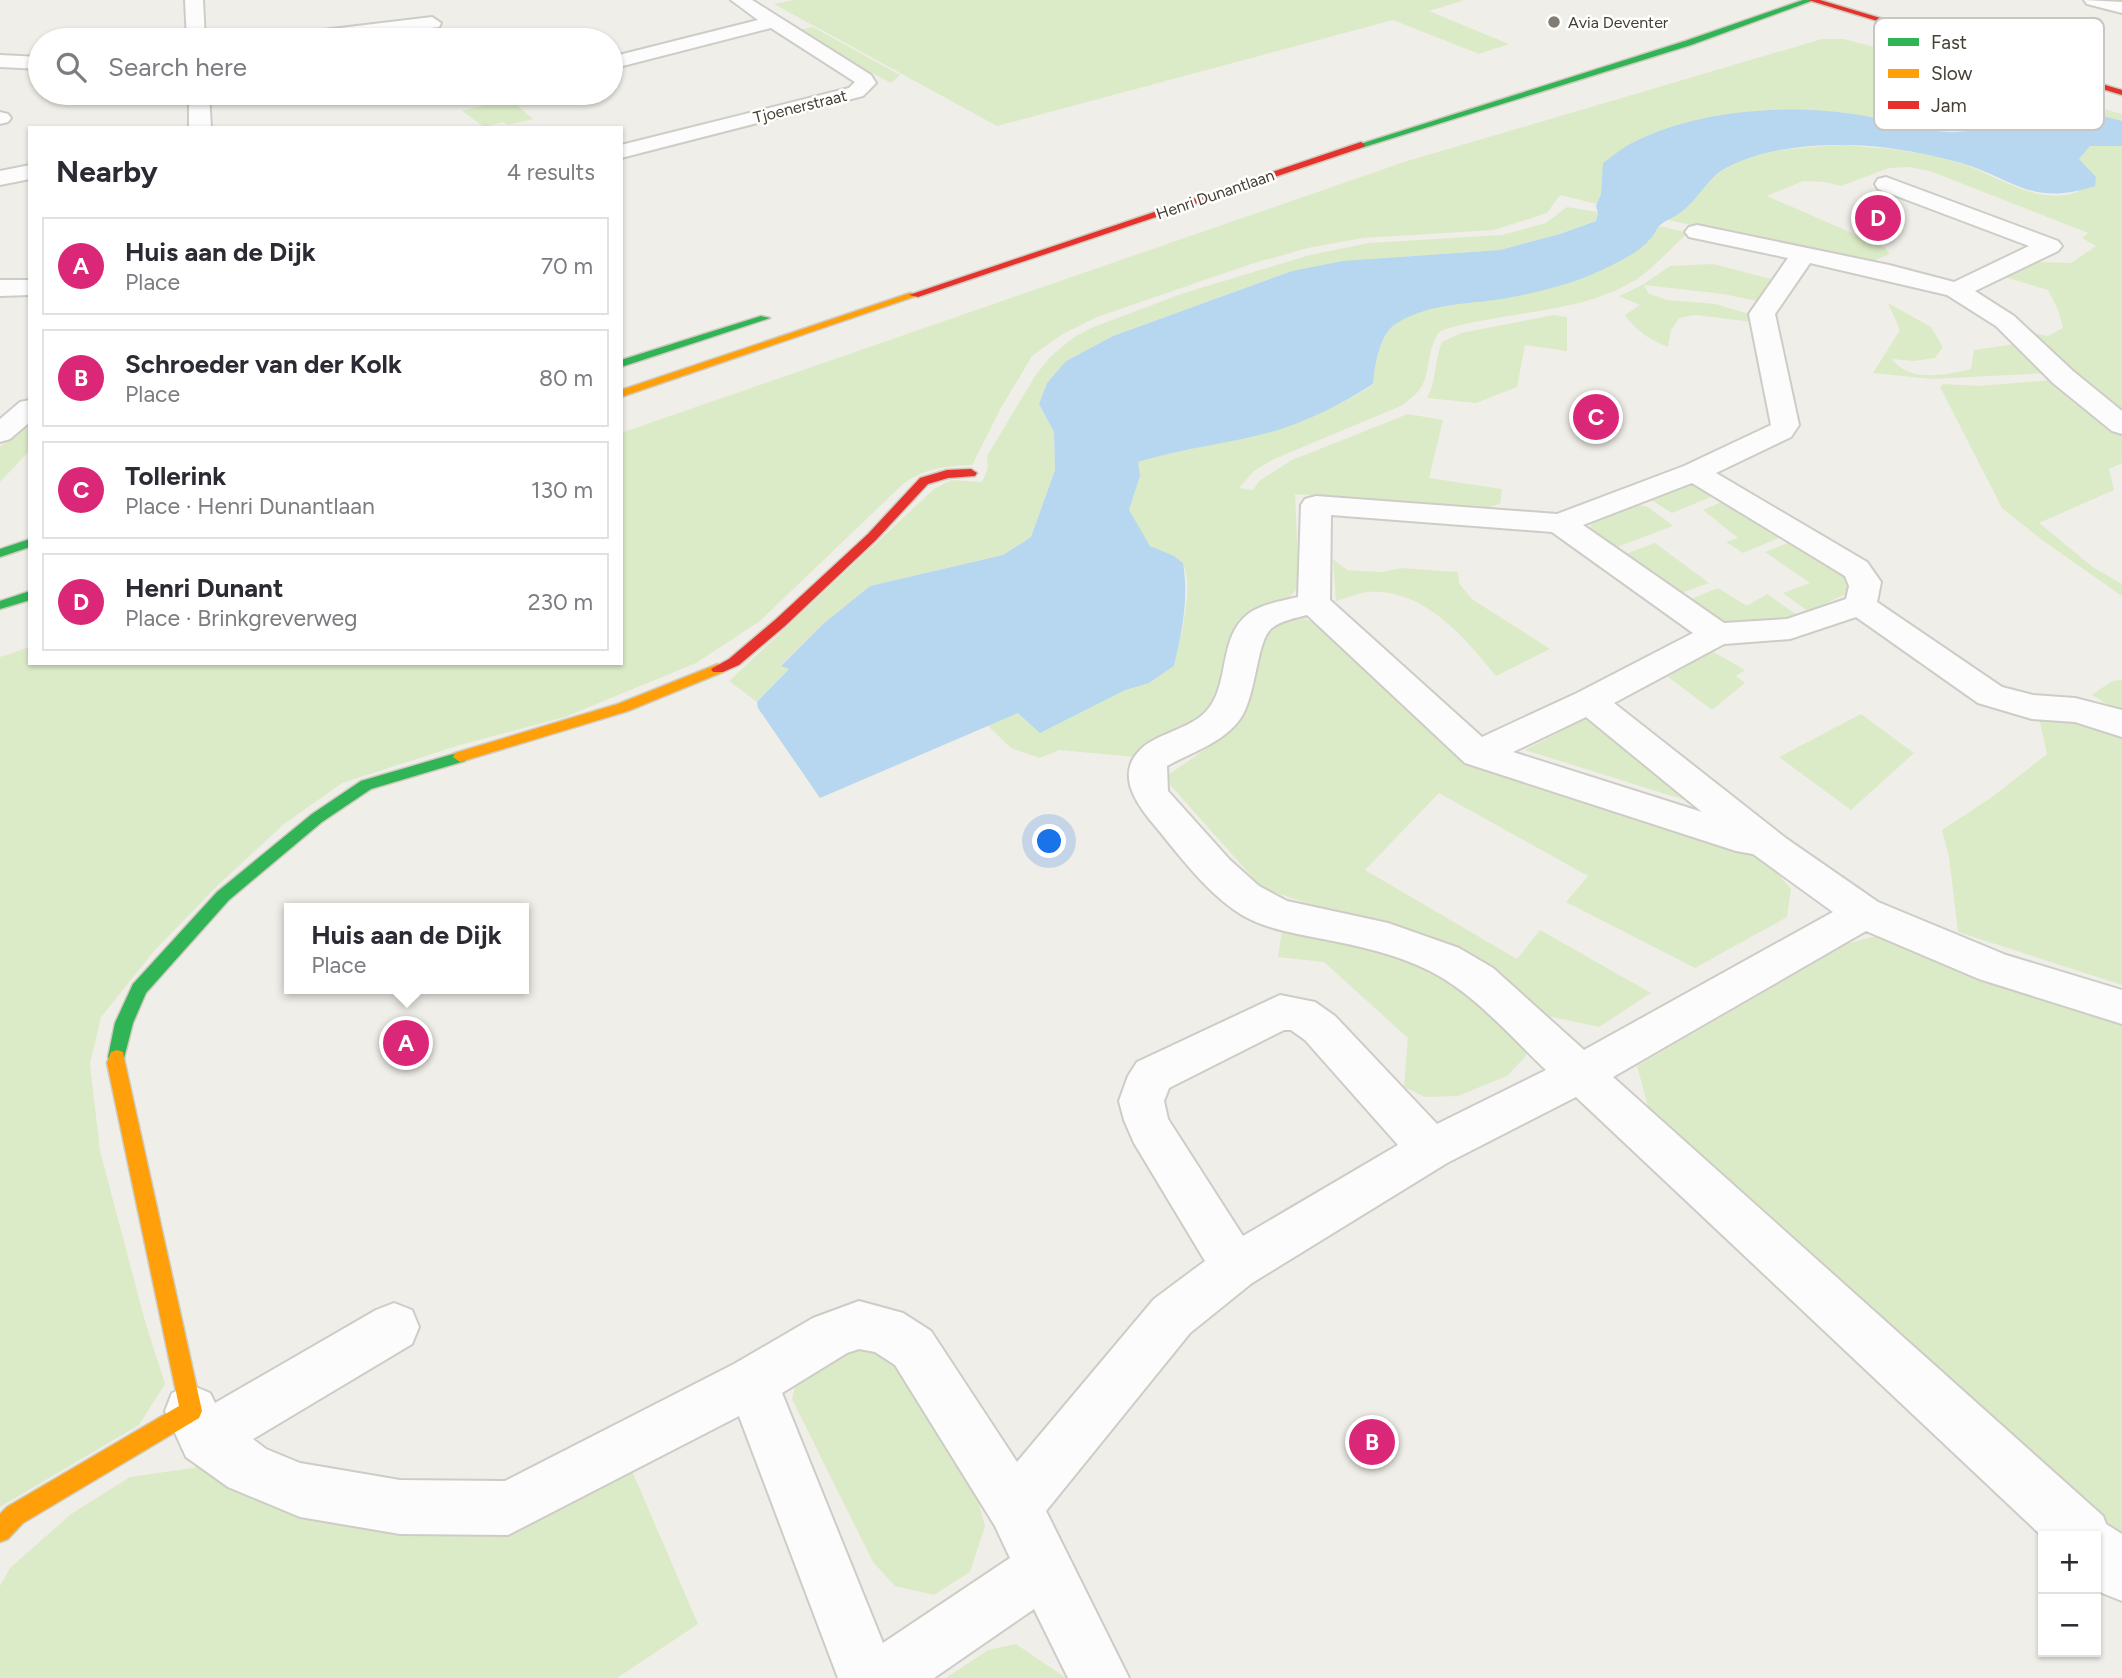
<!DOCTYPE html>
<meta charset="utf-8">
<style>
:root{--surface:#fff;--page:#f2f2f3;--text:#2b2b33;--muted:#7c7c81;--line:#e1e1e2;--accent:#db2777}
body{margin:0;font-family:Figtree,sans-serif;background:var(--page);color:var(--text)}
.controls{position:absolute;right:21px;bottom:21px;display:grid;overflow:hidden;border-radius:0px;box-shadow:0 2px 5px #0004}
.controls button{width:63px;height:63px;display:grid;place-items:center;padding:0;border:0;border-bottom:2px solid var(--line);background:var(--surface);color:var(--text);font:35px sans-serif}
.you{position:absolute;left:1050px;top:842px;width:24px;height:24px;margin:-18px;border:5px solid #fff;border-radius:50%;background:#1a73e8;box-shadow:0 0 0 10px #1a73e833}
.badge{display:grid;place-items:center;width:46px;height:46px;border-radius:50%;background:var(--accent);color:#fff;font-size:23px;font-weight:700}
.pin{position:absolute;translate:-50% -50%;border:4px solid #fff;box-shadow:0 2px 7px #0006}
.popup{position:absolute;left:284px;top:903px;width:245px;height:91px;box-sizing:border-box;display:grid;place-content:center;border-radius:0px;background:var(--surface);filter:drop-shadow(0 2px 5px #0005);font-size:23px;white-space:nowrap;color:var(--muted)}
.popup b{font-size:26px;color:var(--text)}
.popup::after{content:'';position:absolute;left:50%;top:100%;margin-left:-14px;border:14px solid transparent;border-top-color:var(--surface)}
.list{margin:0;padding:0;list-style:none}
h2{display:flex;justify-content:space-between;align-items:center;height:91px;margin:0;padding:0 28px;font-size:30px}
h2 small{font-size:23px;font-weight:400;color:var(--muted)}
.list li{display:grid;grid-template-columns:46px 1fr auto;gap:21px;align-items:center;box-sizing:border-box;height:98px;margin:0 14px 14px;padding:0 14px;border:2px solid var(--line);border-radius:0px}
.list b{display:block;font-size:26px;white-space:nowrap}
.list p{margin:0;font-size:23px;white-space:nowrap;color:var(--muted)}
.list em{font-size:23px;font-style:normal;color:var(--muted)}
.icon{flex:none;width:38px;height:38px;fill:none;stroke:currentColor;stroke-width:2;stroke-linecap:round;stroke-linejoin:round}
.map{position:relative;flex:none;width:2122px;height:1678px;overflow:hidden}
.search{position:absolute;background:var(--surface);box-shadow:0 2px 5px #0004;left:28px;top:28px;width:595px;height:77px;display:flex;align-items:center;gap:18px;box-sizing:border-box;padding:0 24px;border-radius:38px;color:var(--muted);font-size:26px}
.panel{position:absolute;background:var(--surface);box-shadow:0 2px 5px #0004;left:28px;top:126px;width:595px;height:539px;border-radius:0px}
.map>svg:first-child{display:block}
</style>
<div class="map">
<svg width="2122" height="1678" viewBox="0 0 2122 1678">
<rect width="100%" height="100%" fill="#f0eee8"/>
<g fill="#dcebc7">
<path d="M794,0H1465L1429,11L1509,44L1479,54L1393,20L997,126L774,4Z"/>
<path d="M813,27L900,75L891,83L793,31Z"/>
<path d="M1822,39H1844L2122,114V121L1966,80L1990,125L1972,132L1935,130L1839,112L1776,111L1602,180L1601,194L1597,204L1560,195L1547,213L1494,230L1363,238L1308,248L1251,264L1097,317L1061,335L1032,356L1001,408L972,465C945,466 925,468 903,484L760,621L696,663L565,717L460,745L342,783L284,824L218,885L155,950L101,1017L90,1064L100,1151L145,1321L165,1384L139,1425L0,1507V657L30,647V663H621V433L1404,162Z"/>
<path d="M510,99L533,119L508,125L503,122L484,127L462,111Z"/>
<path d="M1845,145C1882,148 1921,151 1957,162C1994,173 2033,205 2074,193C2082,191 2090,182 2096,177L2078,160L2090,146H2122V413L2081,382L2029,332L2048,336L2063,328L2058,310L2048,290L2001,276L2035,262L2071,263L2096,246L2082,238L2088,233L1930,171L1908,167L1889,168L1841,186L1825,182L1803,181L1767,196L1884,247L1890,254L1868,263L1668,220C1688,209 1698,190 1715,176C1750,147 1802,148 1845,145Z"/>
<path d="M1567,207L1598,212L1596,221L1560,234L1500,250L1401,257L1292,271L1113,336L1066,361L1047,383L1039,404L1054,432L1055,470L1031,537L1003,555L870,586L823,624L781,665L790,668L757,702L729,681L934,489L951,480L982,482L988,468L987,456L1035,376L1050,357L1074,337L1091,328L1184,293L1310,255L1369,243L1502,235L1546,223Z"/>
<path d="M1659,226L1688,233C1669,249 1653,270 1632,282C1572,316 1503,310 1440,331C1425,351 1432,371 1420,389C1416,395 1408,400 1403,405L1272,460L1254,471L1239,488L1253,490L1259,481L1292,460L1408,414L1443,420L1429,478L1502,489L1500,504L1482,509L1295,494L1299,587L1284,602L1229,696L1194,724L1136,757L1059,750L1040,758L1011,748L987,725L1018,713L1149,683L1174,666C1179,645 1197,577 1180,561C1172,553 1159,553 1151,546C1143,538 1135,521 1129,510L1140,476L1137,462C1182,448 1230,444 1275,431C1309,420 1342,404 1373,385C1375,364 1378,340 1394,325C1406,313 1428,310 1443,306C1510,290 1617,288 1659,226Z"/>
<path d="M1713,264L1771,279L1757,301L1723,294L1644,285L1649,294L1668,300L1716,304L1752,315L1753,322L1695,315L1679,318L1671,330L1668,347C1650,340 1636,331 1625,315L1640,305L1619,296L1644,284L1670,266Z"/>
<path d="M1888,303L1931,327L1943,347L1935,358L1914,361L1892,359C1909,383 1946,375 1971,369L1974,350L2016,344L2046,373L1932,379L1873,373L1900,330Z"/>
<path d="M1554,315L1567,317V351L1525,345L1517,387L1476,403L1427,398C1437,381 1434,360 1442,342L1461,333Z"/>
<path d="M2054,380L2122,433V463L2109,469L2114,490L2039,523L2094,568L2122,584V596L2042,540L2002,508L1940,387L1944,384L1978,386Z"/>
<path d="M30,421V450L0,482V447Z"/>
<path d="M1694,486L1718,494L1672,513L1648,498L1675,487Z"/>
<path d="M1726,500L1786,535L1743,553L1726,542L1738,538L1703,510Z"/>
<path d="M1634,504L1648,507L1673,526L1609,550L1591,535V523Z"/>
<path d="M1795,540L1837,565L1851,582L1849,592L1809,612L1783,593L1810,583L1765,552Z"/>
<path d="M1655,543L1709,583L1673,596L1620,556Z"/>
<path d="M1333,559L1347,570L1381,572L1401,568L1458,572L1459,583L1472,599L1550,649L1496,676C1465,638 1424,588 1368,592C1358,593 1347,598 1336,601Z"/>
<path d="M1718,588L1747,606L1767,594L1797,615C1772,621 1740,627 1714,619C1705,615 1695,607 1686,601Z"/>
<path d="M1298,615L1320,627L1485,766L1729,845L1769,863L1791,889L1787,917L1695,968L1566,902L1588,876L1439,793L1365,870L1517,959L1540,930L1651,993L1599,1027L1533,1013L1483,962L1262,888L1164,778C1202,750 1245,730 1255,681C1259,664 1258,648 1262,632Z"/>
<path d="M1710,650L1745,670L1736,676L1745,683L1712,710L1663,673Z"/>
<path d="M2122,680V713L2092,695L2112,681Z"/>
<path d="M1861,714L1914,753L1851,810L1779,757Z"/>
<path d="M2039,718L2078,719L2122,735V985L1958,932L1949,857L1942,830L1992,797L2047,754Z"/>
<path d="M1583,720L1598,721L1707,807L1525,750Z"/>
<path d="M1283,923L1430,964L1523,1037L1526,1056L1507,1076L1458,1096L1425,1097L1404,1087L1408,1038L1324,962L1278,957Z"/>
<path d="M1875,936L2122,1022V1558L1651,1118L1637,1066L1847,944Z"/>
<path d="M828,1349H887L974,1486L985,1526L970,1572L934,1595L895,1586L873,1562L792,1399L798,1375Z"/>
<path d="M626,1457L698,1624L617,1678H0V1586L10,1568L71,1514L130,1477L206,1466L448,1529Z"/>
<path d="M1016,1644L1066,1678H946L988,1650Z"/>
</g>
<path fill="#b7d6ef" d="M1966,80L2122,121V146H2090L2079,159L2096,177L2095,186C2028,208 2012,176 1954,161C1919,152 1881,145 1845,145C1805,145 1761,149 1726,168C1707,178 1698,200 1681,212C1674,218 1665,220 1659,226C1656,230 1654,236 1650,239C1637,255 1610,266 1591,275C1565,286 1523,296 1494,300C1462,304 1426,305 1397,323C1379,334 1375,365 1373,384C1342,404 1310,420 1275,431C1230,444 1183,448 1138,462L1140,476L1129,510L1150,546L1174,556L1183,563C1189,598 1182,632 1174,666L1149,683L1125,690L1040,733L1018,713L820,798L758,708L757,702L789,669L781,666L823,624L870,586L1003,555L1031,537L1055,470L1054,432L1039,404L1047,383L1066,361L1113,336L1292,271L1343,261L1500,250L1560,234L1596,221L1598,213L1596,206L1601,194L1603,163C1613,156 1623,147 1634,142C1700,109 1793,103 1865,116C1904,123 1952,143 1990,124L1971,108Z"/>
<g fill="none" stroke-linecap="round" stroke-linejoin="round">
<defs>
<g id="street">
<path d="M185,0H203L205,40H187Z"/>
<path d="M731,0H752L871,75L876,83L863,96L621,158V145L849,88L855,82L771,28L611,69V57L758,20Z"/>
<path d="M2084,0L2122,2V13L2087,4Z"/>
<path d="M432,17L441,23L439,27L335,40H281L290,34Z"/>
<path d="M0,55L40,57V69L0,67Z"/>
<path d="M189,93H209L211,128H189Z"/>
<path d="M0,112L8,114L11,118L8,122L0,124Z"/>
<path d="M30,165V179L0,185V171Z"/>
<path d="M1886,177L2058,241L2062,246L2058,251L1975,291L2014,316L2073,371L2122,411V434L2112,431L2053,383L1996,326L1947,295L1810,263L1775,314L1799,425L1791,437L1716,473L1867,562L1881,582L1877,602L2002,687L2033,695L2075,698L2122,710V737L2075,722L2032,719L1978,703L1856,617L1790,639L1724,644L1614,703L1787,839L1878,902L2006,955L2122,990V1024L1979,979L1866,931L1613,1077L2103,1516L2106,1524L2122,1534V1601L2102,1593L2096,1587V1536L2043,1537L1576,1097L1447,1163L1252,1283L1190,1333L1046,1511L1129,1678H1068L1034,1609L934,1678H838L739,1416L508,1535L400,1534L300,1517L228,1487L186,1457L165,1411L172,1393L191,1385L210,1393L215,1403L376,1310L394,1303L412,1310L419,1327L412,1344L253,1439L266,1449L300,1463L400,1480L505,1481L734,1364L813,1318L859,1301L903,1313L931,1331L1017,1462L1154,1299L1205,1261L1134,1143L1124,1120L1119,1101L1128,1076L1137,1062L1280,995L1315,1002L1335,1016L1437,1124L1546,1070C1510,1036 1475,994 1430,971C1396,954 1359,946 1323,939C1296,934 1266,929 1242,915C1205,892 1178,853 1150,820C1134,800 1117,773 1140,750C1153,736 1183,730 1200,717C1233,692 1215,640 1248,614C1261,604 1282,601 1298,597L1301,505L1305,499L1316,496L1557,514L1684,466L1771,425L1749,314L1788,258L1689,237L1685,232L1689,227L1697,225L1889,265L1954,282L2029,246L1878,189L1875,184L1878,179ZM1692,483L1845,576L1849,586L1846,599L1787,619L1724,623L1583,525ZM1331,515L1552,532L1693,633L1577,693L1482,737L1330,600ZM1307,615L1465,763L1736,851L1753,854L1833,912L1584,1050L1493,968L1459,948L1388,923L1287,901L1259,886L1230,860L1168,791L1167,766C1192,752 1223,743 1240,719C1257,695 1256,640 1272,628C1282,620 1296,618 1307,615ZM1586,717L1702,812L1513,752ZM1284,1030H1291L1305,1040L1398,1145L1243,1236L1168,1119L1164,1101L1169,1088ZM859,1349L875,1352L895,1365L995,1526L1010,1558L883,1643L782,1393L847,1353Z"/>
<path d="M0,280H30V295L0,296Z"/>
<path d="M30,400V422L10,439L0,442V419L20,402Z"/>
</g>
<g id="fast">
<path d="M1803,0H1814L1691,45L1364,147L1357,145L1685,41Z"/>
<path d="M761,316L770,318L621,367V360Z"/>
<path d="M30,539V547L0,557V549Z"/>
<path d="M30,591V600L0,609V601Z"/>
<path d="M460,752L467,757L465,761L371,789L322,822L229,900L146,993L133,1023L123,1062L117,1064L111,1062L108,1057L115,1023L133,984L217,892L312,814L361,781Z"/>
</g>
<g id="slow">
<path d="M910,293L919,295L621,397V390Z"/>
<path d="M718,664L725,669L723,672L628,711L460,762L453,757L455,753L618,704Z"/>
<path d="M117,1050L123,1052L125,1063L202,1411L199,1418L23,1523L8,1539L0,1542V1514L7,1507L179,1406L107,1063L111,1052Z"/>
</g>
<g id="jam">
<path d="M1808,0H1820L2122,90V95Z"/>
<path d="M1361,142L1365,145L1364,147L918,297L909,295Z"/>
<path d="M971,469L977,473L975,476L948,478L928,484L876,540L785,626L739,665L723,672H713L711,669L729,659L775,620L868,534L920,478L947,470Z"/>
</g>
</defs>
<use href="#street" stroke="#ceccc6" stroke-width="4"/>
<use href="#fast" stroke="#cfcbbf" stroke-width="3"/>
<use href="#slow" stroke="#cfcbbf" stroke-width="3"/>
<use href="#jam" stroke="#cfcbbf" stroke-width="3"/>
<use href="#street" fill="#fdfcfc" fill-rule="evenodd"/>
<use href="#fast" fill="#30b455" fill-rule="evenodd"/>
<use href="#slow" fill="#ff9f0a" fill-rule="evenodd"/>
<use href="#jam" fill="#e5322d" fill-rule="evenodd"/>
</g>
<circle fill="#827d73" stroke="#fff" stroke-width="2.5" cx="1554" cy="22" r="7"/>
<g text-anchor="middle" stroke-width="5" stroke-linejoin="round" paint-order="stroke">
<g font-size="16" fill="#464034" stroke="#fff" text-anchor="start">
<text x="1568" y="28">Avia Deventer</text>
</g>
<g font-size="16" fill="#464034" stroke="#fff">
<text transform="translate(800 106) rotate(-14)" y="6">Tjoenerstraat</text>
<text transform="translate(1215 194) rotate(-19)" y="6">Henri Dunantlaan</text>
</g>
</g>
<rect x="1874" y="18" width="230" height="112" rx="10" fill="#fff" stroke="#c8c6c2" stroke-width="2"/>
<rect x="1888" y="38" width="31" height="8" fill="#30b455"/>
<rect x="1888" y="69" width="31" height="9" fill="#ff9f0a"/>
<rect x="1888" y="101" width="31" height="8" fill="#e5322d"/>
<g font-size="19" fill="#464034">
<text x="1931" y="49">Fast</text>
<text x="1931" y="80">Slow</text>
<text x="1931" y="112">Jam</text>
</g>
</svg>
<div class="controls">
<button>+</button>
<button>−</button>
</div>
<div class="you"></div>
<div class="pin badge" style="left:406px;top:1043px">A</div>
<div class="popup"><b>Huis aan de Dijk</b>Place</div>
<div class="pin badge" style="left:1372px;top:1442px">B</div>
<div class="pin badge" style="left:1596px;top:417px">C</div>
<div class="pin badge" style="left:1878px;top:218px">D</div>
<div class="search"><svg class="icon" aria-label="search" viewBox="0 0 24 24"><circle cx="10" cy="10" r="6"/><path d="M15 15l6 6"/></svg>Search here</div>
<section class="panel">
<h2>Nearby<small>4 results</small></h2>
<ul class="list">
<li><span class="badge">A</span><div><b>Huis aan de Dijk</b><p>Place</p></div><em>70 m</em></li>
<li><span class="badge">B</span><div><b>Schroeder van der Kolk</b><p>Place</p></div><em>80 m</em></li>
<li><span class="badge">C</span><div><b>Tollerink</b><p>Place · Henri Dunantlaan</p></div><em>130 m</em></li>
<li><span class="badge">D</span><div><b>Henri Dunant</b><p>Place · Brinkgreverweg</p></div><em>230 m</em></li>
</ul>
</section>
</div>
